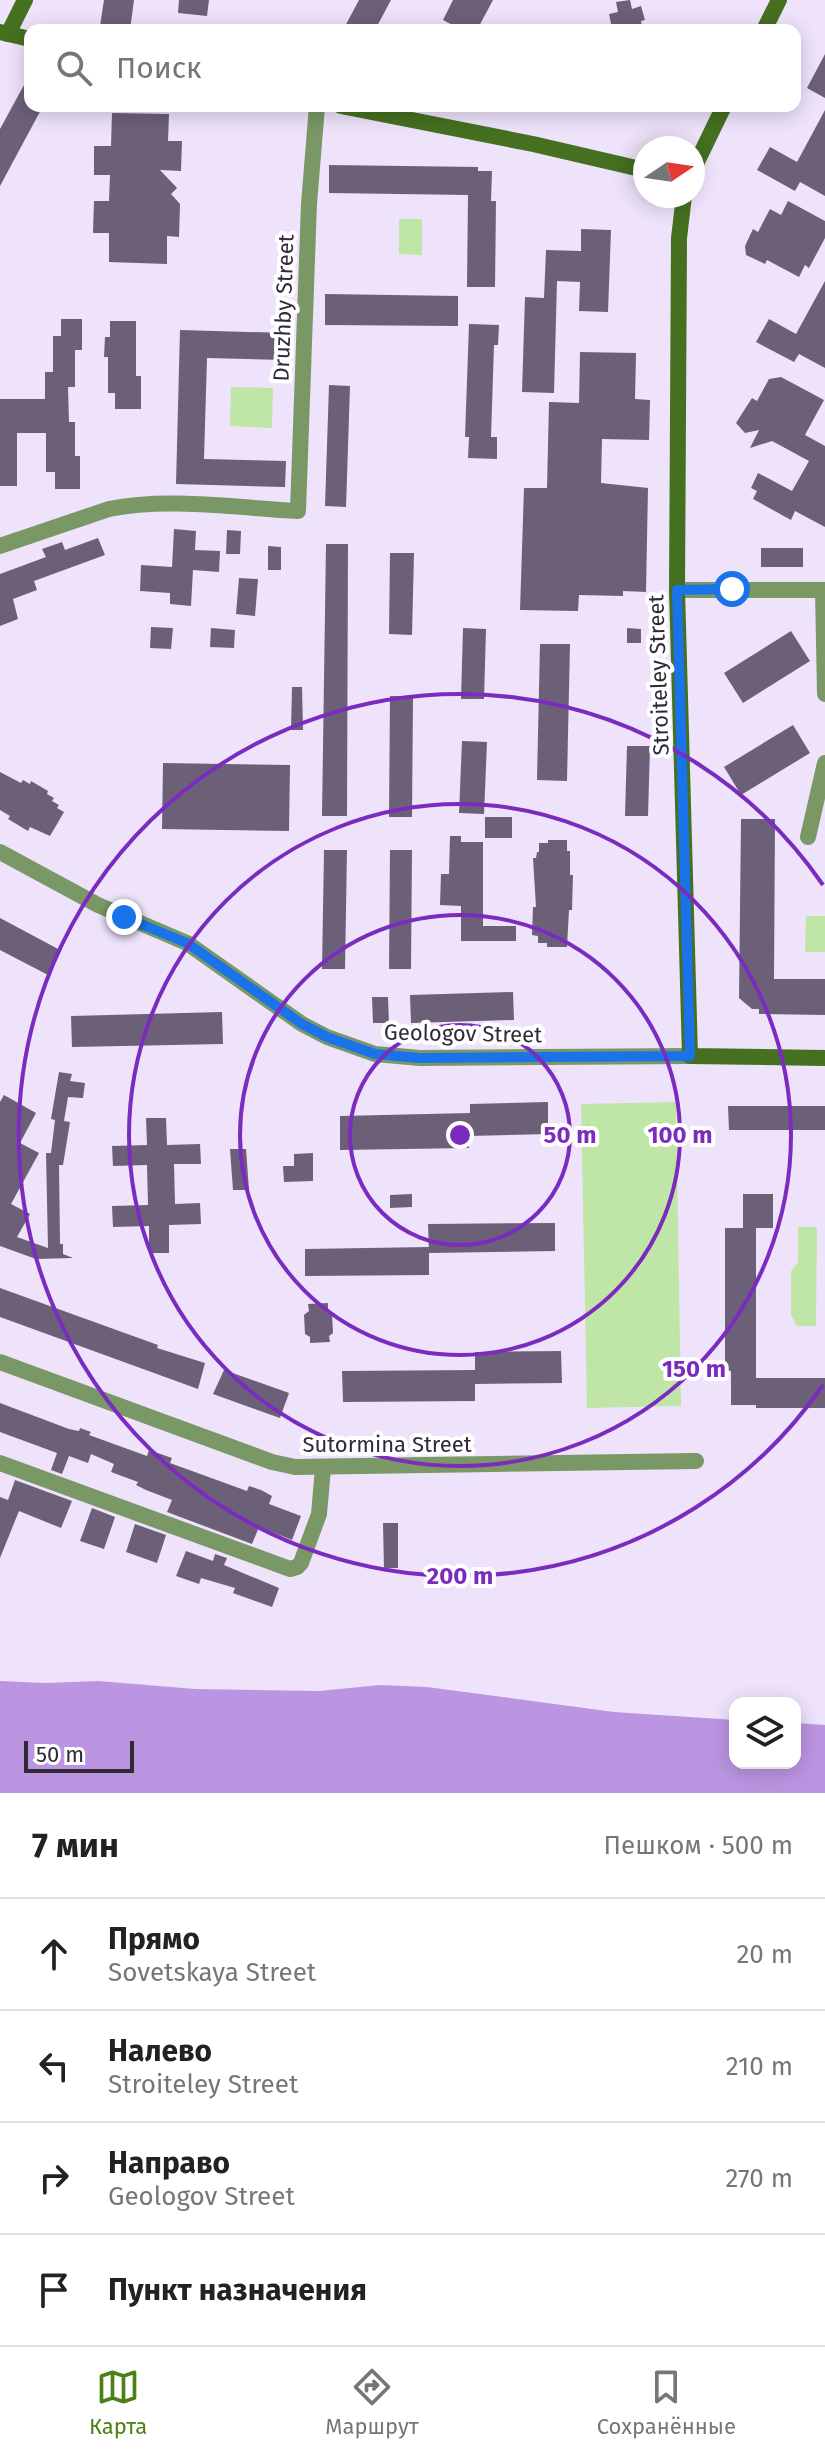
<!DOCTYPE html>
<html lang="ru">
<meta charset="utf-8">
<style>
:root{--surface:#fff;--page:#f6f6f6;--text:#222;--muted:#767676;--line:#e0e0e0;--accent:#4c8117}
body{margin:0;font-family:"Fira Sans",sans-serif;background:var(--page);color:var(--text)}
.controls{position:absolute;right:24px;bottom:24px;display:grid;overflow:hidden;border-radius:16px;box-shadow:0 4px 20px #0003}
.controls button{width:72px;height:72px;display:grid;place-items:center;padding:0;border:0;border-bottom:2px solid var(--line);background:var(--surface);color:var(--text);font:40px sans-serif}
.compass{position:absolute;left:633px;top:136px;width:72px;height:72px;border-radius:50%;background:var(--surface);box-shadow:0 4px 20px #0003;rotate:77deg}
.scale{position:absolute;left:24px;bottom:20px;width:110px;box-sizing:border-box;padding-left:8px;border:4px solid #2f2a35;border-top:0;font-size:22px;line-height:28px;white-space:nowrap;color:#2f2a35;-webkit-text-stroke:6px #fff;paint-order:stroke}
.stop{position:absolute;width:24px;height:24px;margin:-18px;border:6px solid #1a73e8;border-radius:50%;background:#fff}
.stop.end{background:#1a73e8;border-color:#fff;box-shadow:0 2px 8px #0008}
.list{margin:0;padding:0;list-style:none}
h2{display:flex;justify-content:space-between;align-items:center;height:104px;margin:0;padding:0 32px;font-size:34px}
h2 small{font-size:26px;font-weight:400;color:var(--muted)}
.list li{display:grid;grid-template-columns:52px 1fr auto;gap:24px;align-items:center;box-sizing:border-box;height:112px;padding:0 32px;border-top:2px solid var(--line)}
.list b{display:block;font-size:30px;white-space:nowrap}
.list p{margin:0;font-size:26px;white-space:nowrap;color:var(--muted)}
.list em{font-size:26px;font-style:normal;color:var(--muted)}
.icon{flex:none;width:44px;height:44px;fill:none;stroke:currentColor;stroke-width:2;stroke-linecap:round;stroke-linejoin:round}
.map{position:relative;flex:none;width:825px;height:1793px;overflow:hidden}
.search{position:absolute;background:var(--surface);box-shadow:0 4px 20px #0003;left:24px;right:24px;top:24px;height:88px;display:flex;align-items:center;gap:20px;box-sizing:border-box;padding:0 28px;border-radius:16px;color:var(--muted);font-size:30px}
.sheet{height:552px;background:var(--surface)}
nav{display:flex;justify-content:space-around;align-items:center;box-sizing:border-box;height:112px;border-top:2px solid var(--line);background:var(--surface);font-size:22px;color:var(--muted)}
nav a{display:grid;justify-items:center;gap:4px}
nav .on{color:var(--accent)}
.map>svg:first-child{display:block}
</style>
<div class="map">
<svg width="825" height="1793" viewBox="0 0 825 1793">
<rect width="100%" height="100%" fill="#eee3fb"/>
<g fill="#c0e6a7">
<path d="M399,219H422V255L399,254Z"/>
<path d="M231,387L273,388L272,428L230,426Z"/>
<path d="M806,916H825V952H805Z"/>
<path d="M676,1102L681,1406L587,1408L581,1104Z"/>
<path d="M798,1227H817L816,1326H797L791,1315V1271L798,1262Z"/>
</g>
<path fill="#bb95e2" d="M0,1681L46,1683L98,1681L195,1689L319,1691L380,1685L427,1687L614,1712L735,1720V1763H795V1723L825,1725V1793H0Z"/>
<g fill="#6c6079">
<path d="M104,0H134L130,30L100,26Z"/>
<path d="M179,0H209L207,16L178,13Z"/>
<path d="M359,0H391L375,30H343Z"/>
<path d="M453,0H493L477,30H462L443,20Z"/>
<path d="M630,0L632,9L641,6L645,20L641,21L643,30L612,28L609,14L618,12L616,2Z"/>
<path d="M825,54V98L807,88Z"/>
<path d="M30,74V106H43L0,186V129Z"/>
<path d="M825,110V196L800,182L795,191L757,170L770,147L797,162Z"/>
<path d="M112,113L169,114L168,141H182L181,171L160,170L177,188L171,194L180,204L179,237L167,236V264L109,262V233H93L94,201H109L110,175H94V146H111Z"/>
<path d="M329,165L478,167V171H492L491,201H496L495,287H467L468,195L329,193Z"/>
<path d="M788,201L825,221V238L809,268L805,265L799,277L767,260L765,264L746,255L745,246L753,229L758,232L770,209L781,215Z"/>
<path d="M581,229L611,230L608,312L579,311L580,282L557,281L554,393L522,392L525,297L544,298L546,250L581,251Z"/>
<path d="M825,281V368L799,354L794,362L756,342L769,319L796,334Z"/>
<path d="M325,294L458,296V326L325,325Z"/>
<path d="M61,319H82V350H75V387H68L69,422H75V456H80V489H55V472H46V433H17V486H0V399H45V372H53V336H61Z"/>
<path d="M110,321H136V376H141V409H115V393H108V357H104L105,337H110Z"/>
<path d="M469,324L499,325L498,345H494L491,437H497V459L468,458L469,437H465Z"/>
<path d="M180,330L286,333L285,360L207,358L204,459L286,461L285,487L176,484Z"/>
<path d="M580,352L636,353L635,399L650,400L649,440L602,439L601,483L648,488L646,592L623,591V596L579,595L578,611L520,610L524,488H547L549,402L579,403Z"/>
<path d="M781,377L824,400L805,435L825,446V527L795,511L791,520L753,499L757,491L751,488L758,473L792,491L809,461L772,441L750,448L759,430L745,433L736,423L752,398L757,401L769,379Z"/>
<path d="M329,385L350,386L346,507L325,506Z"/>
<path d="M174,529L196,531L195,550L220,551L219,572L193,570L191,606L170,604V593L140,591L141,565L172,567Z"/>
<path d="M227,530L241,531L240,554H226Z"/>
<path d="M98,538L105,555L34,581L37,590L13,599L18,619L0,626V574L46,557L42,549L62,542L65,550Z"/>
<path d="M326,544H348L347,816H322Z"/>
<path d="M268,546L281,547V570H268Z"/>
<rect x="761" y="548" width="42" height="19"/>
<path d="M390,553H414L412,635L389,634Z"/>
<path d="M239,578L258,579L255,616L236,614Z"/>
<path d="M151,627L173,628L171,649L150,648Z"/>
<path d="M211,628L235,630L234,648L210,647Z"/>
<path d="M463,628L486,629L484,699H461Z"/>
<path d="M627,628L641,629V643H627Z"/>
<path d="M791,631L810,661L743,703L724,673Z"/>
<path d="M540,644H570L567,781L537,780Z"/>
<path d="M292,687H302L303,730H291Z"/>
<path d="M390,696H413L412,817H389Z"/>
<path d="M793,725L810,753L741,795L724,767Z"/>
<path d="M462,741L487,742L484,814L459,813Z"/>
<path d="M627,746H650L648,816H625Z"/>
<path d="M163,763L290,765L289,831L162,829Z"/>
<path d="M0,772L21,783L23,780L30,784L31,781L48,791L47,794L54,798L52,801L59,805L57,808L64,812L50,836L30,827L28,831L8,819L10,816L0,810Z"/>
<rect x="485" y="817" width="27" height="21"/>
<path d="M741,819H775L774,979H825V1015L759,1014V1009H752L739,998Z"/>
<path d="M450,836H461V842H483V926H516V941H461V906L440,905L441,874H449Z"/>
<path d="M548,840H567V851H570V875H573L572,910H569L567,947H547V943H538V936L532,935L533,907H536L533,858H536L537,852H539V843H548Z"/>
<path d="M324,850H347L345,969H322Z"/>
<path d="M390,850H412L411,969H389Z"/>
<path d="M0,918L60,950L48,975L0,950Z"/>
<path d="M513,992L514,1020L411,1023L410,995Z"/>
<path d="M372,997H388L389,1023H373Z"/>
<path d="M222,1012L223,1044L72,1047L71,1016Z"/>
<path d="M59,1072L72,1074L70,1081L85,1083L83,1098L68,1097L64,1121L70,1122L63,1165H59L60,1244H63V1254L73,1258L36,1259L0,1246V1102L4,1095L36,1113L20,1143L39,1153L11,1204L30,1214L17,1237L48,1248L46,1153H51L55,1120L51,1119Z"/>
<path d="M548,1102V1134L468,1136L469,1148L340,1150V1116L470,1113V1104Z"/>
<path d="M728,1106H825V1130H729Z"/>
<path d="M146,1118H166L167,1145L200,1144L201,1164H174L175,1204L200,1203L201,1224L169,1225V1253H149V1226L113,1227L112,1206L148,1205L147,1165L113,1166L112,1146L147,1145Z"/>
<path d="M230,1149H246L249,1190H233Z"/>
<path d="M313,1153V1181L284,1182L283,1166H294V1154Z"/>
<path d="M412,1194V1207L390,1208V1195Z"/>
<path d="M743,1194H773V1228H756V1378H825V1408H756V1405H731V1371L725,1370V1228H743Z"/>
<path d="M555,1223V1251L429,1253L428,1224Z"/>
<path d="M429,1247V1275L305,1276V1249Z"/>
<path d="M0,1288L158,1345L157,1348L205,1363L198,1389L0,1317Z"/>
<path d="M328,1303V1311L332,1314L333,1333L329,1336L330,1342L310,1343V1337L305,1334L304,1315L309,1311L308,1304Z"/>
<path d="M561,1351L562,1383L475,1384V1401L343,1402L342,1371L475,1370V1352Z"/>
<path d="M224,1370L289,1393L280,1418L213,1394Z"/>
<path d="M0,1403L69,1429L79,1431L80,1428L91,1432L89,1435L147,1456L149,1450L172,1458L170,1463L247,1491L249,1486L261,1490L272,1496L269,1504L301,1516L292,1540L259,1527L252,1544L167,1512L172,1500L146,1490L136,1485L138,1482L111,1472L114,1464L91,1454L88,1463L69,1456L62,1474L51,1470L57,1453L0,1432Z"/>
<path d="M15,1480L72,1501L61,1528L19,1511L0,1558V1497L8,1500Z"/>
<path d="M92,1508L115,1517L104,1549L80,1541Z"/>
<path d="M383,1523H398V1568H384Z"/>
<path d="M135,1524L166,1535L157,1563L126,1552Z"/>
<path d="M186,1551L213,1561L215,1554L227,1558L224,1565L279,1588L272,1607L233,1593L235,1588L201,1578L199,1584L176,1576Z"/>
</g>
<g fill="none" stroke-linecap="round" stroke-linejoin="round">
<g stroke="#7a9866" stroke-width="16">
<path d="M0,546L109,509C168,497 238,508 298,511L309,204L317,106"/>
<path d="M677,590H825"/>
<path d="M823,590L825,694"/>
<path d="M808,837L825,763"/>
<path d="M0,852L98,905L187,943L302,1024L327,1037L375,1054L420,1058L690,1056"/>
<path d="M0,1362L272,1462L295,1467L696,1461"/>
<path d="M0,1463L290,1569L297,1567L301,1563L319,1514L323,1468"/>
</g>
<g stroke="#45701f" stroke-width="16">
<path d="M764,30L779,0"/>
<path d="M0,32L30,39"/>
<path d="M8,34L25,0"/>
<path d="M341,106L533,144L645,170"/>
<path d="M693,170L724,106"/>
<path d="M684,196L679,238L677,590L690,1056L825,1058"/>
</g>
</g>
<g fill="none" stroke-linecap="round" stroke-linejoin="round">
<path stroke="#1a73e8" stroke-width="10" d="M124,917L187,943L302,1024L327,1037L375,1054L420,1058L690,1056L677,590L732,589"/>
</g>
<g fill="none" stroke="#7b2cbf" stroke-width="4">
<circle cx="460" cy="1135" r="110"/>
<circle cx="460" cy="1135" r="220"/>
<circle cx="460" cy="1135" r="331"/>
<path d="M823 1385A441 441 0 1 1 823 885"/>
</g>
<g text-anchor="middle" stroke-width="8" stroke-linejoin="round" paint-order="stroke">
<g font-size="22" fill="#2f2a35" stroke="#fff">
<text transform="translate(283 308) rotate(-88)" y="8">Druzhby Street</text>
<text transform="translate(658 675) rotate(-92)" y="8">Stroiteley Street</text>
<text transform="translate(463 1033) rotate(1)" y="8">Geologov Street</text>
<text x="387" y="1452">Sutormina Street</text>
</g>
</g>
<circle cx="460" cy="1135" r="12" fill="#7b2cbf" stroke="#fff" stroke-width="4"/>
<g font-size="24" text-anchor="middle" font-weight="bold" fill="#7b2cbf" stroke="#fff" stroke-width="8" stroke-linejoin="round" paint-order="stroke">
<text x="570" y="1143">50 m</text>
<text x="680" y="1143">100 m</text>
<text x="694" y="1377">150 m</text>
<text x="460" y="1584">200 m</text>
</g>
</svg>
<div class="controls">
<button><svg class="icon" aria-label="layers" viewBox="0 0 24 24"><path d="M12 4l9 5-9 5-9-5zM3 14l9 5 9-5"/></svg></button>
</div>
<svg class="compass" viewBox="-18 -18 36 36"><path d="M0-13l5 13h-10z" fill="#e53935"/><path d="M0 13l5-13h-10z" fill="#767676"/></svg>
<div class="scale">50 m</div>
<div class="stop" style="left:732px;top:589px"></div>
<div class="stop end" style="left:124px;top:917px"></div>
<div class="search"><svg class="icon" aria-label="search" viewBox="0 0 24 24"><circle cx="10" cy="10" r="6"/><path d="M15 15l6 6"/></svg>Поиск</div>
</div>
<section class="sheet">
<h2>7 мин<small>Пешком · 500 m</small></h2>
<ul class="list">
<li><svg class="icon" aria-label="ahead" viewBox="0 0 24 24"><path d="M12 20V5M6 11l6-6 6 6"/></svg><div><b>Прямо</b><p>Sovetskaya Street</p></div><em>20 m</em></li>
<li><svg class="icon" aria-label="left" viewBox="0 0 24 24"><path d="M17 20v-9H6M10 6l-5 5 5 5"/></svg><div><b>Налево</b><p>Stroiteley Street</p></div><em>210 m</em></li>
<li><svg class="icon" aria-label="right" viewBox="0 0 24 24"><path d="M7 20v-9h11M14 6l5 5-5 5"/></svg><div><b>Направо</b><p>Geologov Street</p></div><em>270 m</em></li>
<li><svg class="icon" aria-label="arrive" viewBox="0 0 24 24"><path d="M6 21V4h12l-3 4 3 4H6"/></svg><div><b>Пункт назначения</b></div></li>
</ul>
</section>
<nav>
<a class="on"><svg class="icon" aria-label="map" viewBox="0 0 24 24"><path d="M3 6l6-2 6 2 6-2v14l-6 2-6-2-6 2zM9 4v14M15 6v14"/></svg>Карта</a>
<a><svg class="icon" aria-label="directions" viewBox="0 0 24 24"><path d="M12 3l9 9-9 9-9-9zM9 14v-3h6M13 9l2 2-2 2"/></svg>Маршрут</a>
<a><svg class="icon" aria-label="saved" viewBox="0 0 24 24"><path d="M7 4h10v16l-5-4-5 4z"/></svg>Сохранённые</a>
</nav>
